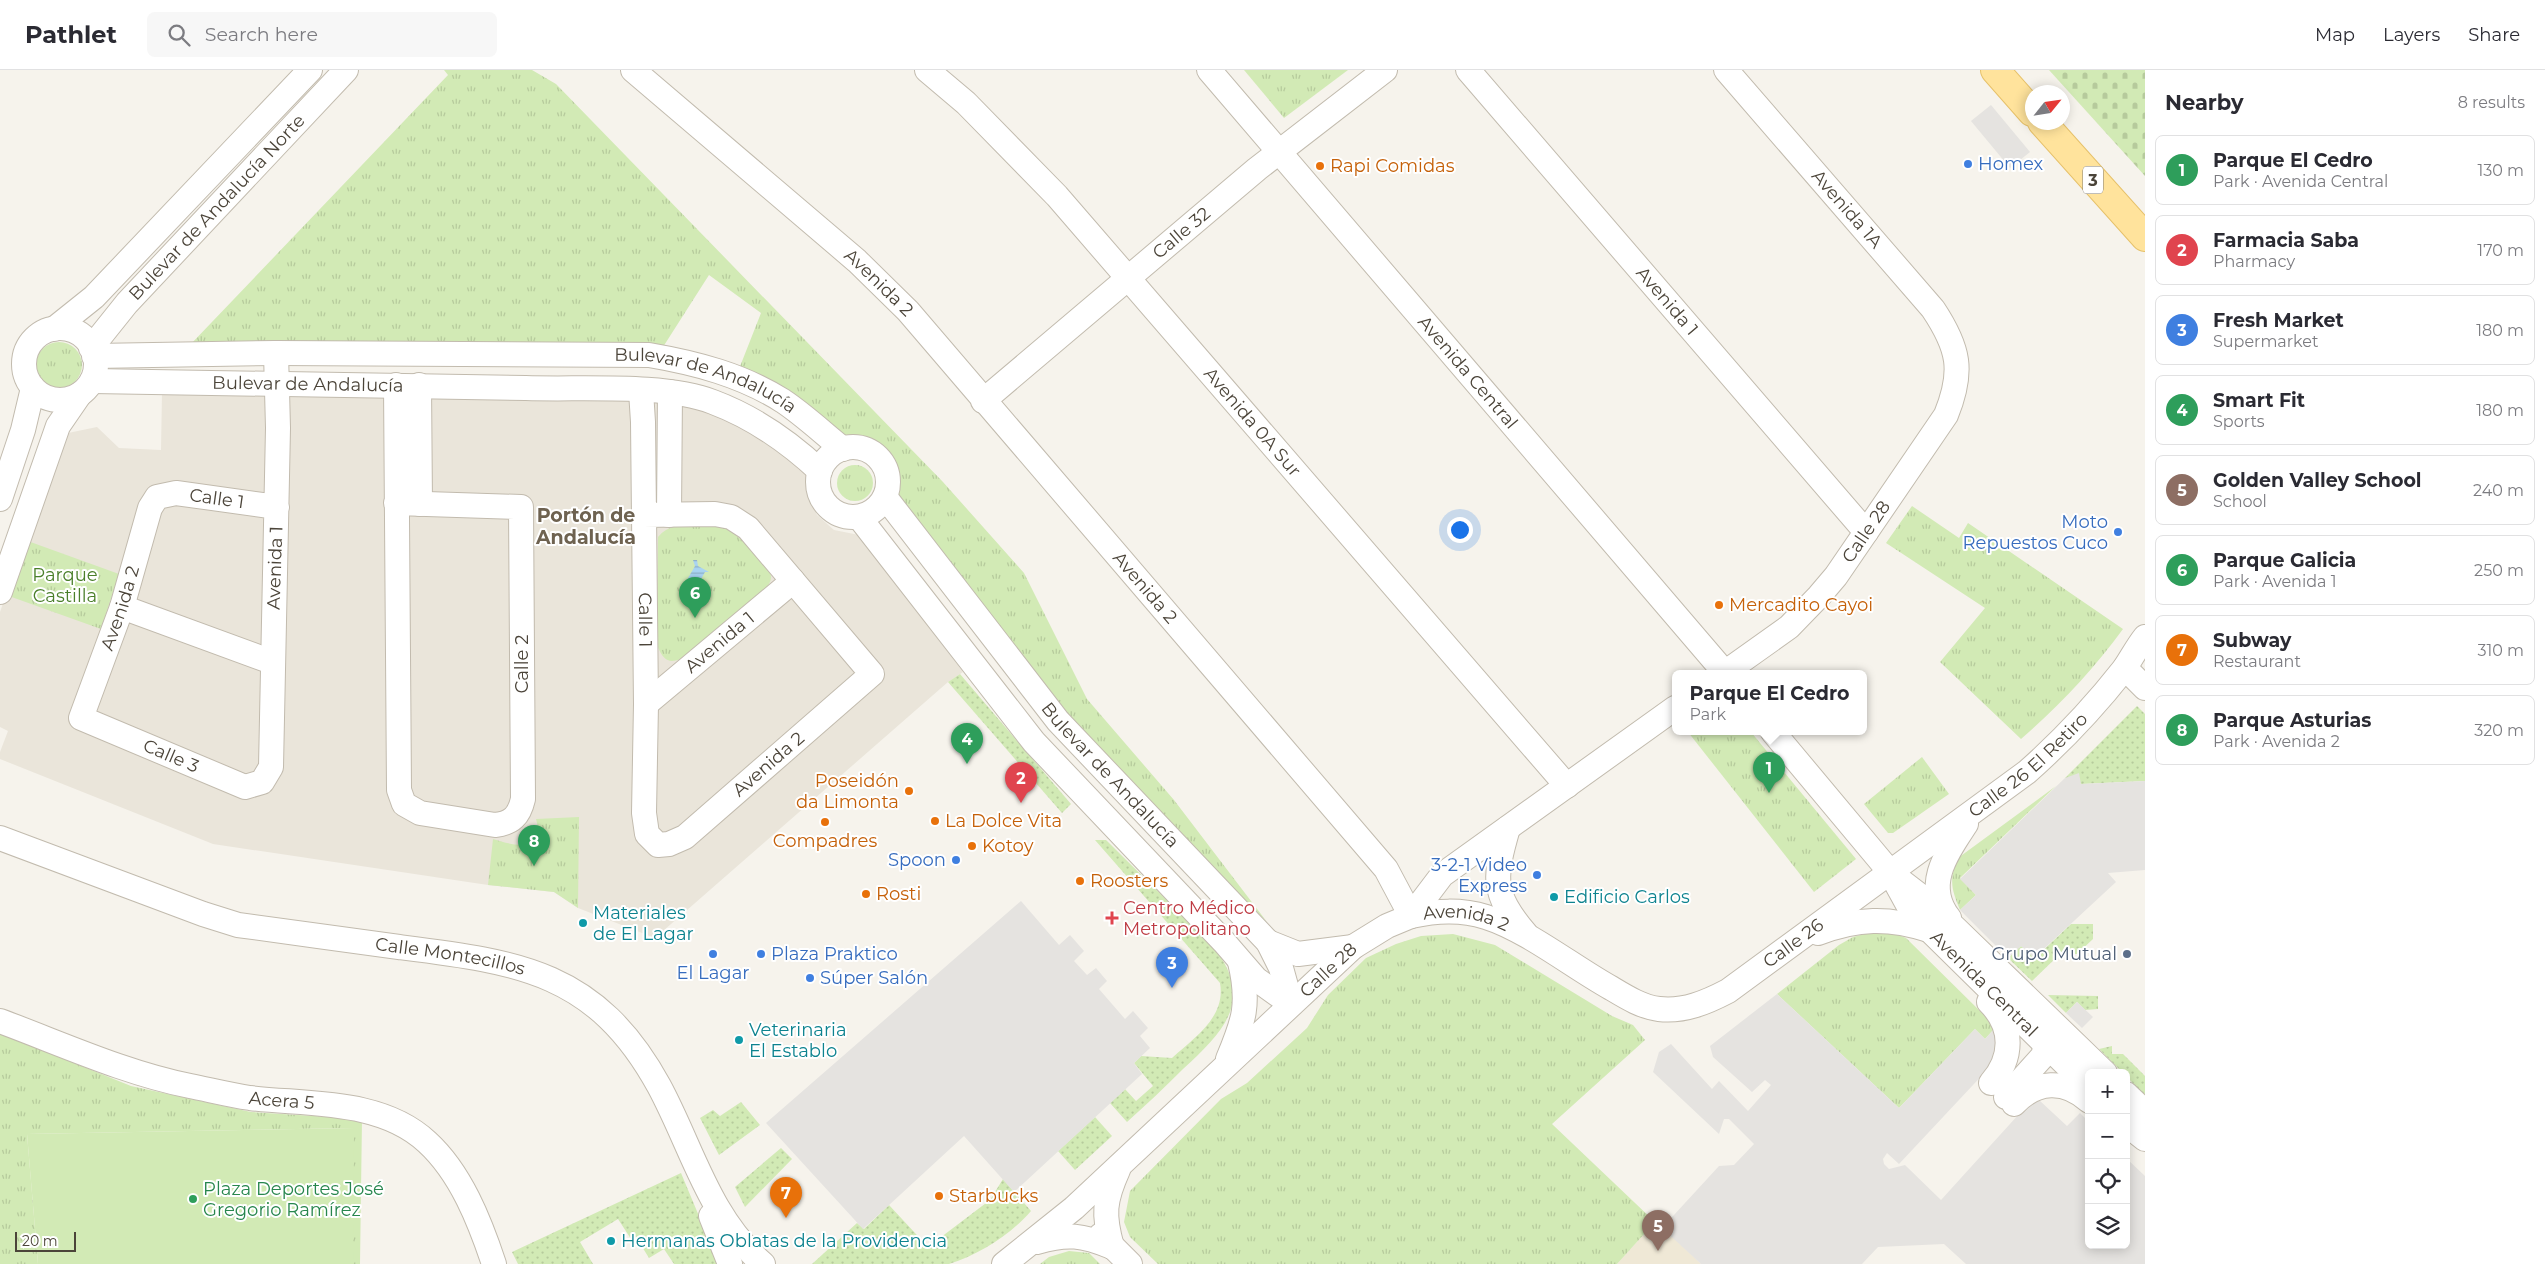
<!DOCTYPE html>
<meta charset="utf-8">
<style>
:root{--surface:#fff;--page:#f7f7f7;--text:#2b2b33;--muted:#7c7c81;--line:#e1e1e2;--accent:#ea580c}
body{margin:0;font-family:Montserrat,sans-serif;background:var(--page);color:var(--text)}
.controls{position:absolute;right:15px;bottom:15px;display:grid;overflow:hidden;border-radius:8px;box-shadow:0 2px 12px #0003}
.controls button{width:45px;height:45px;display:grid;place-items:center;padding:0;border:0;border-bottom:1px solid var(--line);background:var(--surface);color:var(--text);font:25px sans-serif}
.compass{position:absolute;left:2025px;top:15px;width:45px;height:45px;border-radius:50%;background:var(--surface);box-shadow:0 2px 12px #0003;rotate:60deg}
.scale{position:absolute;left:15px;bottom:12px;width:61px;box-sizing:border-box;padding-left:5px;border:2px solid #4b4439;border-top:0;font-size:14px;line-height:18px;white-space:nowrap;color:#4b4439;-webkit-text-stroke:4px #fff;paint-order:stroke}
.you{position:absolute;left:1459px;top:459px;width:18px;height:18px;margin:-12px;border:4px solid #fff;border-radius:50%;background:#1a73e8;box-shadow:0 0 0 8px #1a73e833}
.badge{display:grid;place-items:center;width:32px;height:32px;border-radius:50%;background:var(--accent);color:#fff;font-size:16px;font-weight:700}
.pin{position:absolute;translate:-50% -41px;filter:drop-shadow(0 1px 2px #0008)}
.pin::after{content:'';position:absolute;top:26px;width:18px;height:15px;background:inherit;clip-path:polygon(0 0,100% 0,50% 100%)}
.popup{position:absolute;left:1672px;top:600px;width:195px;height:65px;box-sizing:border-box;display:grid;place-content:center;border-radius:8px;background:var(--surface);filter:drop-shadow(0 1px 4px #0005);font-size:16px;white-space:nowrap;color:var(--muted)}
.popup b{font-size:19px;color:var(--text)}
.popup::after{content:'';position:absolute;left:50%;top:100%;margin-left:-10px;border:10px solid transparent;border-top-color:var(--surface)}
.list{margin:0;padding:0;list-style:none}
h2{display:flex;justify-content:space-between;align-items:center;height:65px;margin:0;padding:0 20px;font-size:21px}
h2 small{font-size:16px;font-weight:400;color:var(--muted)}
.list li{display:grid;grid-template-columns:32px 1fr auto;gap:15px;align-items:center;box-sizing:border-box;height:70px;margin:0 10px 10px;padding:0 10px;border:1px solid var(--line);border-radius:8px}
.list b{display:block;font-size:19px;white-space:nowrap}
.list p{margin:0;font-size:16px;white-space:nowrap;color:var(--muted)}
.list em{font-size:16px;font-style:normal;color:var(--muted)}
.icon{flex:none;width:28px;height:28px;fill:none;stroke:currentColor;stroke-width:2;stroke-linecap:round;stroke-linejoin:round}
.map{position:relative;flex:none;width:2145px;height:1194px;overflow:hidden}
header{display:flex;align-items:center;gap:30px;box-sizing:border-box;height:70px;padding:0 25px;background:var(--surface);border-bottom:1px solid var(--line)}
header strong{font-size:24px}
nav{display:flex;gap:28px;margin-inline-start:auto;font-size:18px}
.search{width:350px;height:45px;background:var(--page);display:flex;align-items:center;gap:12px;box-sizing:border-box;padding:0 18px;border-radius:8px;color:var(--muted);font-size:19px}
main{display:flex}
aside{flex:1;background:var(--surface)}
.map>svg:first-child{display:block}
</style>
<header>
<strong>Pathlet</strong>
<div class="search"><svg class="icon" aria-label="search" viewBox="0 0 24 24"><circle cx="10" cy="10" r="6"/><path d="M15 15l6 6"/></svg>Search here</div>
<nav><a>Map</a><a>Layers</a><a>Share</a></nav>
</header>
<main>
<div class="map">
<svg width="2145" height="1194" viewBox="0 0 2145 1194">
<defs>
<pattern id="grass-tufts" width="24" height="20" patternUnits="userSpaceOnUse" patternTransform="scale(1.25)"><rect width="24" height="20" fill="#d2eab5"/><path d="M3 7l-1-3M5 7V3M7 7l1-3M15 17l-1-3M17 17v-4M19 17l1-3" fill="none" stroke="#b6ca9c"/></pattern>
<pattern id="cemetery-stones" width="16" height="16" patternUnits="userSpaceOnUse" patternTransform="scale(1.25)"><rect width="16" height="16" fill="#d2eab5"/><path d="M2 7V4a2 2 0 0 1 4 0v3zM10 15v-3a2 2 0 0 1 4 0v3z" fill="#b6ca9c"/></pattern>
<pattern id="garden-dots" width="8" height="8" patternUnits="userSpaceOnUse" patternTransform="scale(1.25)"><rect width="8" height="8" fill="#d2eab5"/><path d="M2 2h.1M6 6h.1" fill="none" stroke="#b6ca9c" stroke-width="1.8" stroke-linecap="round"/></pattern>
<pattern id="water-rules" width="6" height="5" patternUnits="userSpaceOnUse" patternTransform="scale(1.25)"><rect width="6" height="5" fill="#a9d4f2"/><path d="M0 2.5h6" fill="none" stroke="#8caec5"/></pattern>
</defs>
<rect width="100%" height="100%" fill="#f6f3ec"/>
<path fill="#eae5da" d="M162,323H338L685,332L722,345L771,371L806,402L808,424L817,445L834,460L859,465L963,602L948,612L655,868L578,838L554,822L488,815L213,774L0,689V682L8,661L0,657V542L25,470L68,363L97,357L119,378L161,380Z"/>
<path fill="#efe8d6" d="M1655,1152L1675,1169L1701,1194H1617Z"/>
<g fill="url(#grass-tufts)">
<path d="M444,0H532L556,14L943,412L1024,503L1087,629L1174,730L1267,852L1055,637L895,429L899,410L893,393L879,378L862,370H845L739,299L761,243L709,205L663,277L601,273L189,276L448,5Z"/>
<path d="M1244,0H1348L1284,48Z"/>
<circle cx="59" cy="295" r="23"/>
<circle cx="855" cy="413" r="18"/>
<path d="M1912,436L1959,468L1968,453L2123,559C2093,600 2059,636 2021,669L1940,592L1985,538L1886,473Z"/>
<path d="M721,454C733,462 771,492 771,507C771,512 767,518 764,521L690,586C671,593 665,595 657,575L658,467C673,449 700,455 721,454Z"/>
<path d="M25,470L119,504L101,559L6,525Z"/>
<path d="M1688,662H1751L1856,789L1814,822Z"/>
<path d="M1922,687L1949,724L1893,763H1888L1864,734Z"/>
<path d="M2056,716L1960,808L1976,825L1960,840C1951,818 1949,810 1958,788Z"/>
<path d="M579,747L578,838L554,822L488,815L493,769C514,776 546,783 536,749Z"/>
<path d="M1872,862H1891L1906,868L1983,944L1986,942L1995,958L1985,969L1975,959L1899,1038L1777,924L1839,875L1853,867Z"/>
<path d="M1453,864L1495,875L1612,946L1633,955L1645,970L1552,1054L1655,1152L1617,1194H1158L1130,1167L1124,1152L1130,1121L1221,1029L1247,1013L1307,958L1328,925L1366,888L1396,874L1421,866Z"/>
<path d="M0,963L131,1016L251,1042L362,1049L360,1194H353V1058L27,1064L38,1194H0Z"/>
<path d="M1069,1181L1089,1183L1100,1194H1040L1049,1187Z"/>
</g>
<path fill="url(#cemetery-stones)" d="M2049,0H2145V106Z"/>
<g fill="url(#garden-dots)">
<path d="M960,604L1071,734L1062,743L948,612Z"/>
<path d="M2137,636L2145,644V711L2081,714L2065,708Z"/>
<path d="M1095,770H1106L1210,873C1256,927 1227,959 1183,999C1165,1017 1146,1035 1127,1052L1110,1033L1125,1019L1136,1031L1153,1016L1134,993L1141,986L1172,988C1195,967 1226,947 1220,913Z"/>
<path d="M2071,854H2093V869L2077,884H2060L2032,911L2008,888L2021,876L2035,888Z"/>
<path d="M2048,925L2098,926V939L2085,940L2077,932L2066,943Z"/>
<path d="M2112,976V984H2123L2145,1006V1026L2126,1006V1003H2123L2099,979Z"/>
<path d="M741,1032L760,1055L719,1085L700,1048L713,1040L720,1046Z"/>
<path d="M1095,1047L1112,1066L1075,1100L1058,1081Z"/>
<path d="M781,1078L792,1089L745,1137L735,1117Z"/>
<path d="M681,1103L719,1194H674L664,1179L649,1188L636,1167L631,1169L618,1149L580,1172L593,1194H518L512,1182Z"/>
<path d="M1003,1109L1031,1141C1010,1165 980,1184 949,1194H812L857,1153L864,1159L889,1135L928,1177L990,1130Z"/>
</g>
<path fill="#d2eab5" d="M354,1058L353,1194H38L27,1064Z"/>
<g fill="#e5e3e0">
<path d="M1991,35L2030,82L2010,98L1971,51Z"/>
<path d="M2079,703L2081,714L2145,711V800L2108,803L2116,812L2034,888L2021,876L2008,888L1960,840L1976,825L1960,809L2065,708Z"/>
<path d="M1021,831L1059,875L1070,865L1084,881L1074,891L1087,905L1096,898L1107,911L1099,919L1125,949L1133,941L1148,958L1140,966L1150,978L1134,993L1142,1004L1014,1122L964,1066L863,1159L766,1053Z"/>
<path d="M1777,924L1899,1038L1975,959L1985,969L1995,958L1997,981L1988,999L1899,1094L1887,1083L1883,1089L1884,1094L1889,1099L1905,1095L1941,1130L2029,1033L2039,1030L2067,1056L2080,1043L2089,1052V1175H2126V1088L2145,1106V1194H1966L1944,1174L1878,1177L1862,1194H1701L1662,1158L1719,1096L1734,1095L1754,1074L1729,1049H1724L1719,1064L1653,1002L1659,982L1671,974L1712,1019L1719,1011L1748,1041L1771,1015L1765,1010L1752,1022L1713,987L1710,976Z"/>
<path d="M2077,932L2093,947L2082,958L2066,943Z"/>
</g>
<path fill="url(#water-rules)" d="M693,490H697L698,496L709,502H705L695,520L684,515L695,496Z"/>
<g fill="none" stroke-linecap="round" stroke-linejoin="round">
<defs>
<g id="minor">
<path id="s1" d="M633,0L857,191L908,241L1386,799L1411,846"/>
<path id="s2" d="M927,0L966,33L1057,126L1567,716"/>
<path id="s3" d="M1209,0L1726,604"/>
<path id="s4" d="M1468,0L1866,462"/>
<circle cx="60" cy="294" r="36"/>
<path d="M54,259L94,227L310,0"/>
<path id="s5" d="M91,278L127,233L346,0"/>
<path id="s6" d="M276,283L278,358L271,697L262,712L245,717L81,648L122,537L150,438L157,427L176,423L277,437"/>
<path id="s7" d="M94,286L276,283L649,285C696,293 742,305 783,331C804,345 823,363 843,379"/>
<path id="s8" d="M92,311C236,313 381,315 526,318C579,320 665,313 713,332C753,347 789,372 820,401"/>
<path d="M396,315L399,720L404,734L420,743L495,755C512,753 519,746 523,729L521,437L396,433"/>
<path d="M419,315L420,434"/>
<path id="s9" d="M641,321L643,352L646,634L644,743L647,764L658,775L669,774L685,767L872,604L748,458L731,447L715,444L643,445"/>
<path id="s10" d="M983,331L1257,99L1385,0"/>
<circle cx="853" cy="412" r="35"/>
<path id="s11" d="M885,427L1058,651L1268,872L1281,898L1291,934"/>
<path d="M0,429L23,360L33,318"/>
<path d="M669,445L670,322"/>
<path d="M859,447L1034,672L1224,872L1256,909L1291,934"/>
<path d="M0,522L58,356L80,324"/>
<path d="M122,537L272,592"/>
<path d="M2125,598L2145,618"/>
<path id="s12" d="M1723,604L1789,557L1819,526L1836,506L1946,345C1964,301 1959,278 1933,239L1726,0"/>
<path id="s13" d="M646,634L793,511"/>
<path id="s14" d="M1773,662L1890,802L1913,844L2089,1017"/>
<path d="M1508,758C1494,807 1491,823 1526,864"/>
<path id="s15" d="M0,768L203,844L238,855C292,862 345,870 399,877C518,892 596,901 659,1016C692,1077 708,1146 763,1194"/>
<path d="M1897,808L1927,831L2105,1003"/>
<path id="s16" d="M1411,846C1436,841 1460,839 1486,847C1527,860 1573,897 1611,918C1626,927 1642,937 1659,939C1684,942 1707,932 1728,921L2027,702C2062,671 2095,636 2124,599C2131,589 2137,577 2145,567"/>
<path d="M1949,848C1923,815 1947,783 1966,754"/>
<path d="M1818,863C1858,848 1888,847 1929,860"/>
<path d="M1268,872L1298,884L1353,877"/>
<path d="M1989,932C2014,957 2013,988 1991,1013"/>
<path id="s17" d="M0,951C62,974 125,1003 190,1016C210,1020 230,1025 250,1028C308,1035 381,1029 427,1072C461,1103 480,1152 494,1194"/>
<path d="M1228,989C1244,951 1250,934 1240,892"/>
<path d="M2126,1024L2145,1042"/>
<path d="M2006,1027L2043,986L2046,975L2043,962"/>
<path d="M2014,1034C2036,1010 2065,1009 2089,1031"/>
<path d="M2126,1054L2145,1069"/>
<path d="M711,1146L730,1194"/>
<path d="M1101,1165L1130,1194"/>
<path d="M1037,1172C1068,1163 1082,1165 1112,1177"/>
<path d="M1112,1177C1103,1145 1104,1131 1118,1100"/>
<path id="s18" d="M1004,1194L1074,1138L1353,877L1387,856L1411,846L1442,805L1675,638"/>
</g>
<g id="major">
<path d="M1995,0L2032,42"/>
<path d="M2042,52L2145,167"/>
</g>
</defs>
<use href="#minor" stroke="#c2bbae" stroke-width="26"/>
<use href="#major" stroke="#e6c16a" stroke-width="30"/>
<use href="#minor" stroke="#fff" stroke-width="24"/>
<use href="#major" stroke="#ffe39c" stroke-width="28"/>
</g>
<g fill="#3f7fe0" stroke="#fff" stroke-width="2">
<circle cx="1968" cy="94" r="5"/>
<circle cx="2118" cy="462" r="5"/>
<circle cx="956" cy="790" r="5"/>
<circle cx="1537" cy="805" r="5"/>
<circle cx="713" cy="884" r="5"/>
<circle cx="761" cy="884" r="5"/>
<circle cx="810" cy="908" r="5"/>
</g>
<g fill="#e8710a" stroke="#fff" stroke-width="2">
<circle cx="1320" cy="96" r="5"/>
<circle cx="1719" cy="535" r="5"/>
<circle cx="909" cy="721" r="5"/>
<circle cx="935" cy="751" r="5"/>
<circle cx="825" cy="752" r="5"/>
<circle cx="972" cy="776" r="5"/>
<circle cx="1080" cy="811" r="5"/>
<circle cx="866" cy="824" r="5"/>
<circle cx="939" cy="1126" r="5"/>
</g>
<g fill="#0f9aa8" stroke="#fff" stroke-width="2">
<circle cx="1554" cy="827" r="5"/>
<circle cx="583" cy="853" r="5"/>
<circle cx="739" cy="970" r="5"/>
<circle cx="611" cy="1171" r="5"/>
</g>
<path fill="#e0444e" stroke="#fff" stroke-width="2" d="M1109.5 840.5h5v5h5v5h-5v5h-5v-5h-5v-5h5z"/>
<circle fill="#5c6f8a" stroke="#fff" stroke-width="2" cx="2127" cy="884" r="5"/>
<circle fill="#2e9e5b" stroke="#fff" stroke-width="2" cx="193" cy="1129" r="5"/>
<g text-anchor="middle" stroke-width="4" stroke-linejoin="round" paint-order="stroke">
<rect fill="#fff" stroke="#817c74" stroke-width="1" x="2083" y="96.5" width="20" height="27" rx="4"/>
<g font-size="16" font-weight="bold" fill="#4b4439">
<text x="2093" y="116">3</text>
</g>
<g font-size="18" fill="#366cbe" stroke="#fff" text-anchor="start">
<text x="1978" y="100">Homex</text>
<text x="2108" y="458" text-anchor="end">Moto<tspan x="2108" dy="21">Repuestos Cuco</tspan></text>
<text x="946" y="796" text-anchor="end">Spoon</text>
<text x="1527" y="801" text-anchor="end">3-2-1 Video<tspan x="1527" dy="21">Express</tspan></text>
<text x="771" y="890">Plaza Praktico</text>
<text x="713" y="909" text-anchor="middle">El Lagar</text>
<text x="820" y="914">Súper Salón</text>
</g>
<g font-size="18" fill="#c56008" stroke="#fff" text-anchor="start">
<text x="1330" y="102">Rapi Comidas</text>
<text x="1729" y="541">Mercadito Cayoi</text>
<text x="899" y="717" text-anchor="end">Poseidón<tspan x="899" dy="21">da Limonta</tspan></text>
<text x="945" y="757">La Dolce Vita</text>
<text x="825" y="777" text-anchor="middle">Compadres</text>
<text x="982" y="782">Kotoy</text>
<text x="1090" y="817">Roosters</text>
<text x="876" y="830">Rosti</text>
<text x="949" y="1132">Starbucks</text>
</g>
<g font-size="18" fill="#4b4439" stroke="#fff">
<text dy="6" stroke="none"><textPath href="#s5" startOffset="189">Bulevar de Andalucía Norte</textPath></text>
<text transform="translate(1847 139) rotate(49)" y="6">Avenida 1A</text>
<text dy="6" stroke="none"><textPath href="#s10" startOffset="260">Calle 32</textPath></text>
<text dy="6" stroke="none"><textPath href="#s1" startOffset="325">Avenida 2</textPath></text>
<text dy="6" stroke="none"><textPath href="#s4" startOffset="305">Avenida 1</textPath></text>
<text dy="6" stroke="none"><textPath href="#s3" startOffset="398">Avenida Central</textPath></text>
<text dy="6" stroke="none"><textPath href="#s8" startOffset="216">Bulevar de Andalucía</textPath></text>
<text dy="6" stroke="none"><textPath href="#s7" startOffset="616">Bulevar de Andalucía</textPath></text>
<text dy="6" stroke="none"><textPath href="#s2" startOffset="480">Avenida 0A Sur</textPath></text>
<text dy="6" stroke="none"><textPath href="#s6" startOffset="922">Calle 1</textPath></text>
<text dy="6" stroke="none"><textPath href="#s12" startOffset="204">Calle 28</textPath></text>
<text transform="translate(275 498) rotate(-88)" y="6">Avenida 1</text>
<text dy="6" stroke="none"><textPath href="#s1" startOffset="730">Avenida 2</textPath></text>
<text dy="6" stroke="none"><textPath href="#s6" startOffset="744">Avenida 2</textPath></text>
<text dy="6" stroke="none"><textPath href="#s9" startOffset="229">Calle 1</textPath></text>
<text dy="6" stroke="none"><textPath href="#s13" startOffset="96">Avenida 1</textPath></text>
<text transform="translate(522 594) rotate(-90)" y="6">Calle 2</text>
<text transform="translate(171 686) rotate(23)" y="6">Calle 3</text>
<text dy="6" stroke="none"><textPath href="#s16" startOffset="721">Calle 26 El Retiro</textPath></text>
<text dy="6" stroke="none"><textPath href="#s9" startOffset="598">Avenida 2</textPath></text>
<text dy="6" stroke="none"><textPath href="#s11" startOffset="358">Bulevar de Andalucía</textPath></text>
<text dy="6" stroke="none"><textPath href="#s16" startOffset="56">Avenida 2</textPath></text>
<text dy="6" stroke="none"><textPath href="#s16" startOffset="426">Calle 26</textPath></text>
<text dy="6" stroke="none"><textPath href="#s15" startOffset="468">Calle Montecillos</textPath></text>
<text dy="6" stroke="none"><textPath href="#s18" startOffset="438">Calle 28</textPath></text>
<text dy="6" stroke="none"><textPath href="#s14" startOffset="330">Avenida Central</textPath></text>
<text dy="6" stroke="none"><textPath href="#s17" startOffset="294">Acera 5</textPath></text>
</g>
<g font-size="18" fill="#4a7f2a" stroke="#fff">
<text x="65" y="511">Parque<tspan x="65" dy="21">Castilla</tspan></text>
</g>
<g font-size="18" fill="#0d838f" stroke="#fff" text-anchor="start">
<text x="1564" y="833">Edificio Carlos</text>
<text x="593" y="849">Materiales<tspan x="593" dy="21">de El Lagar</tspan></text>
<text x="749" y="966">Veterinaria<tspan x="749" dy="21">El Establo</tspan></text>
<text x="621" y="1177">Hermanas Oblatas de la Providencia</text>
</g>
<g font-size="18" fill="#be3a42" stroke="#fff" text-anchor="start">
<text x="1123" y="844">Centro Médico<tspan x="1123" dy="21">Metropolitano</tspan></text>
</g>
<g font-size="18" fill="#4e5e75" stroke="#fff" text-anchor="end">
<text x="2117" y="890">Grupo Mutual</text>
</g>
<g font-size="18" fill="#27864d" stroke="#fff" text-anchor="start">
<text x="203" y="1125">Plaza Deportes José<tspan x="203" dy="21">Gregorio Ramírez</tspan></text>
</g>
<g font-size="19" font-weight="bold" fill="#6e6250" stroke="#fff">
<text x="586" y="452">Portón de<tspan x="586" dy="22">Andalucía</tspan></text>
</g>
</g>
</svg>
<div class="controls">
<button>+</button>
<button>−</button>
<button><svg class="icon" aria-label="locate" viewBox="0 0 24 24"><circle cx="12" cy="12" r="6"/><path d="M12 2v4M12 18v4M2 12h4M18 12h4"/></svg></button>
<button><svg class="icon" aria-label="layers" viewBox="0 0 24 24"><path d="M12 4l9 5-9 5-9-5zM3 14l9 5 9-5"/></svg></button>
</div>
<svg class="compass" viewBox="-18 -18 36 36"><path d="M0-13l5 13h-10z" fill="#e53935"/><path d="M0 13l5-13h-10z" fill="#7c7c81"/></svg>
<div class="scale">20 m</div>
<div class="you"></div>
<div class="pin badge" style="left:1769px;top:723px;background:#2e9e5b">1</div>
<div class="popup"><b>Parque El Cedro</b>Park</div>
<div class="pin badge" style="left:1021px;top:733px;background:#e0444e">2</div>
<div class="pin badge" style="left:1172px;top:918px;background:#3f7fe0">3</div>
<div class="pin badge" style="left:967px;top:694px;background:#2e9e5b">4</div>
<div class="pin badge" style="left:1658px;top:1181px;background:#8d6e63">5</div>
<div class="pin badge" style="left:695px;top:548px;background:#2e9e5b">6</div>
<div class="pin badge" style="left:786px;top:1148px;background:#e8710a">7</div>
<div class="pin badge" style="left:534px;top:796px;background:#2e9e5b">8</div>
</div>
<aside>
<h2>Nearby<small>8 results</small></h2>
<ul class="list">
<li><span class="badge" style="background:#2e9e5b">1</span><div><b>Parque El Cedro</b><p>Park · Avenida Central</p></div><em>130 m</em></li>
<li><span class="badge" style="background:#e0444e">2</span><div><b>Farmacia Saba</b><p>Pharmacy</p></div><em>170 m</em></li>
<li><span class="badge" style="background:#3f7fe0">3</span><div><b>Fresh Market</b><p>Supermarket</p></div><em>180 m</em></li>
<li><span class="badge" style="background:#2e9e5b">4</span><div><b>Smart Fit</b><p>Sports</p></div><em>180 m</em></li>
<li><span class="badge" style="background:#8d6e63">5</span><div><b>Golden Valley School</b><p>School</p></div><em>240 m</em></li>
<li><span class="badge" style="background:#2e9e5b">6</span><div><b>Parque Galicia</b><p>Park · Avenida 1</p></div><em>250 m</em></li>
<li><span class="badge" style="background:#e8710a">7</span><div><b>Subway</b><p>Restaurant</p></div><em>310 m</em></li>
<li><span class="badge" style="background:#2e9e5b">8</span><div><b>Parque Asturias</b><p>Park · Avenida 2</p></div><em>320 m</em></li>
</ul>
</aside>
</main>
